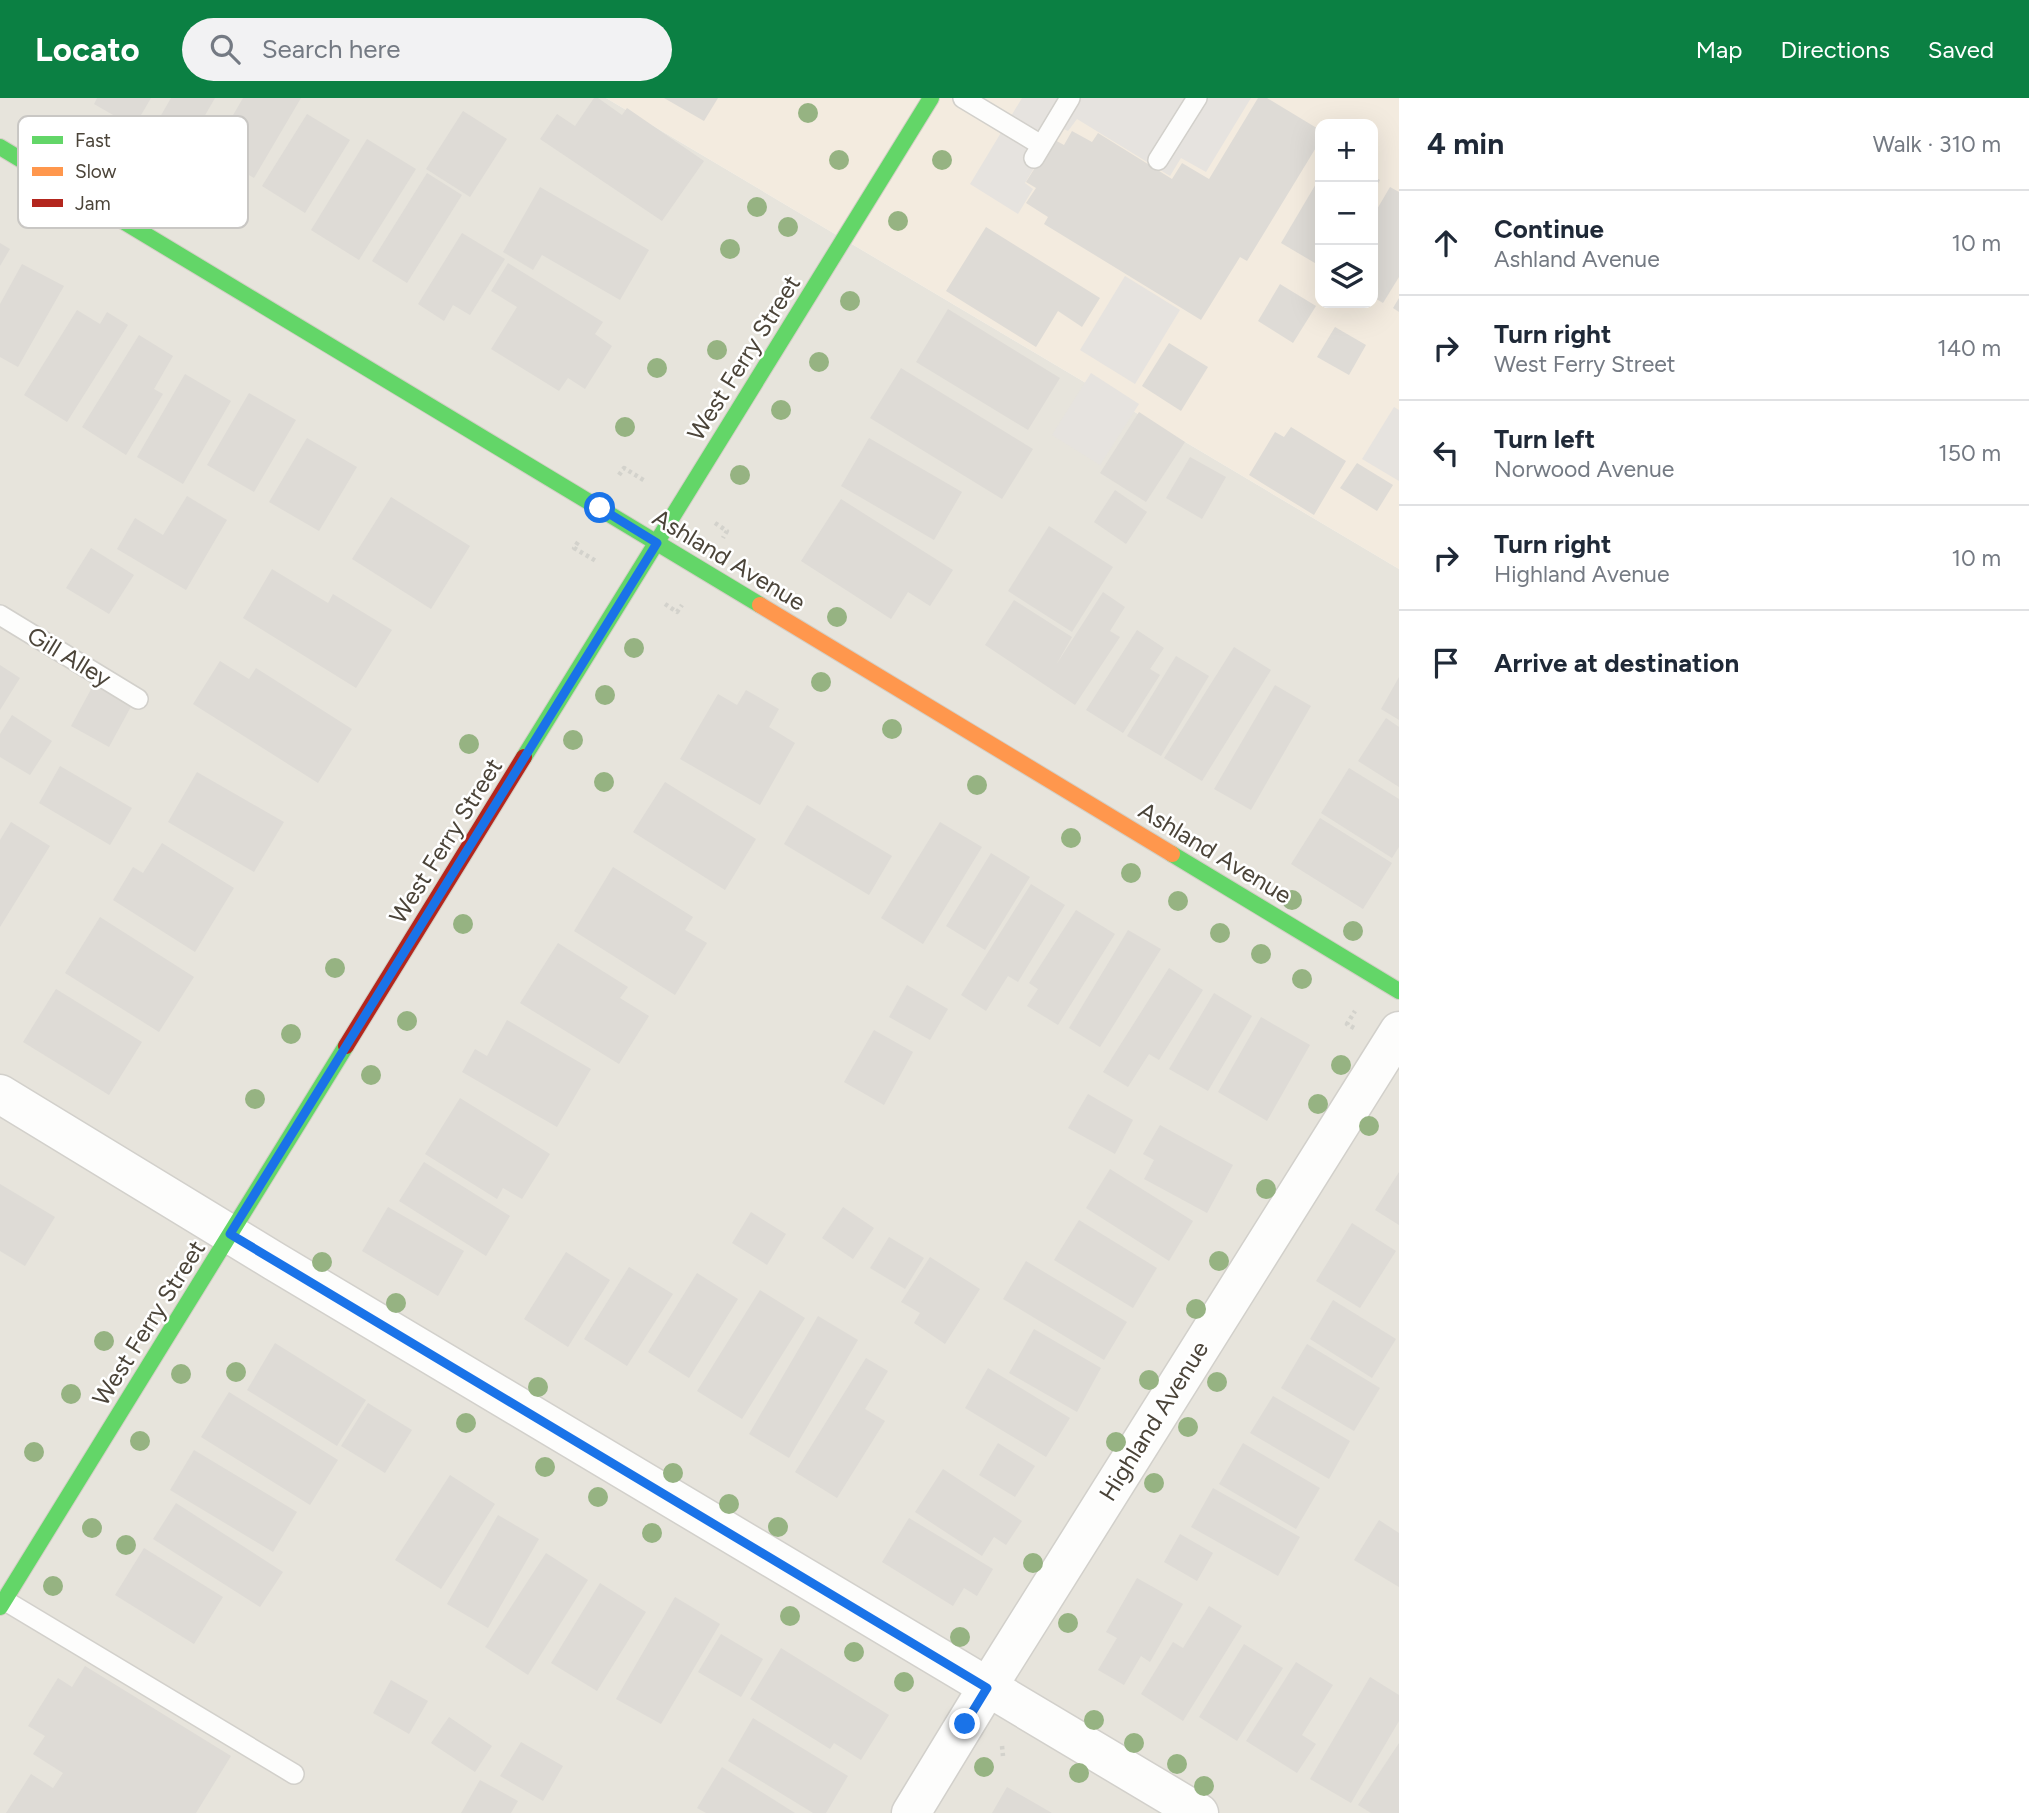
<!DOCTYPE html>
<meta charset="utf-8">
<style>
:root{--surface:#fff;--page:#f2f2f3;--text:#1f2937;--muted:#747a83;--line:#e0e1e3;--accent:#0b8043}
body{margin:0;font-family:Figtree,sans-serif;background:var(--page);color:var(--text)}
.controls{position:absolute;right:21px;top:21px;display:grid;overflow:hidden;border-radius:14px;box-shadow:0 7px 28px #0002}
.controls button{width:63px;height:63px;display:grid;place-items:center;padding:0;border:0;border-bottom:2px solid var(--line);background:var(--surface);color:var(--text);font:35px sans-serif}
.stop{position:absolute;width:21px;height:21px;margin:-16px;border:5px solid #1a73e8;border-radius:50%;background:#fff}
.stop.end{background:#1a73e8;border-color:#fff;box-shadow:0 2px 7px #0008}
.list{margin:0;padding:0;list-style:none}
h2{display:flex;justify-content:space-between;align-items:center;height:91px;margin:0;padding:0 28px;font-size:30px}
h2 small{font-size:23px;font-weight:400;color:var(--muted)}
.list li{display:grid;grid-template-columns:46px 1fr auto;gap:21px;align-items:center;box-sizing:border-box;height:105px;padding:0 28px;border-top:2px solid var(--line)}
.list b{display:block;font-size:26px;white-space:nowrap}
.list p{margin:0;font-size:23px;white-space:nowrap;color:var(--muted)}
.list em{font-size:23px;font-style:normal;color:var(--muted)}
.icon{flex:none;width:38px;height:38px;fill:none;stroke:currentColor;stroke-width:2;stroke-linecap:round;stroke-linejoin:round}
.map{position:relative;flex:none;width:1399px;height:1715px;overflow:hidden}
header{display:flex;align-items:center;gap:42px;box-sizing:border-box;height:98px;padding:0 35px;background:var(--accent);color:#fff}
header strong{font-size:33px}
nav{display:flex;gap:38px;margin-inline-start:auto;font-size:24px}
.search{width:490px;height:63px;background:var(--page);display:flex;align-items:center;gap:18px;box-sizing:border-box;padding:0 24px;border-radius:38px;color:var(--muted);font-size:26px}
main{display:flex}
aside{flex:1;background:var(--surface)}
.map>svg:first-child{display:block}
</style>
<header>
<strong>Locato</strong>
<div class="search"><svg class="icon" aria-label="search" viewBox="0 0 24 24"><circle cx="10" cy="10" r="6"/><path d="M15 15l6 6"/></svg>Search here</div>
<nav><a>Map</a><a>Directions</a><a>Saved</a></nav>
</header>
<main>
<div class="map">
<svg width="1399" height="1715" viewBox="0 0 1399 1715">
<rect width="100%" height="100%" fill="#f4f2ee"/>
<path fill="#e7e4dc" d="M0,0H606L1399,471V1715H0Z"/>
<path fill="#f3ebdf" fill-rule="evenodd" d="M606,0H1399V471ZM1320,26H1373V205H1320Z"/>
<g fill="#e6e3df">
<path d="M1022,0H1251L1206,74L1181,60L1170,78L1077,21L1068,33L1059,29L1025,85L1033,91L1018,116L970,86Z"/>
<path d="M1125,178L1180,212L1135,286L1080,252Z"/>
<path d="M1091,275L1139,306L1100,367L1052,337Z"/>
<path d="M1394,309L1399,312V383L1362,361Z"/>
</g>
<g fill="#dedbd6">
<path d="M97,0H151L134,29L94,6Z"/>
<path d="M171,0H215L189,45L156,26Z"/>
<path d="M243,0H301L254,80L211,55Z"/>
<path d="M594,0H598L622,17L627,10L704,63L662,123L540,41L557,16L575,28Z"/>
<path d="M664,0H718L704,23Z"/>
<path d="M1258,0H1267L1320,32V43L1247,163L1240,159L1201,222L1044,126L1048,119L1026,105L1036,90L1026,84L1053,41L1064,47L1072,33L1092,44L1098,35L1172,81L1182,65L1209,81Z"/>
<path d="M463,13L507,41L470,99L426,71Z"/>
<path d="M307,16L350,42L305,115L262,88Z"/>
<path d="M367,41L416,71L359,162L311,132Z"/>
<path d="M427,75L462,97L407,185L372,163Z"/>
<path d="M1373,78L1380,82L1373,94Z"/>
<path d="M1320,79V168L1281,145Z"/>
<path d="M540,89L649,152L620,202L542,157L533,172L503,154Z"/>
<path d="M1390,89L1399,94V179L1383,205L1373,199V118Z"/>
<path d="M986,129L1100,200L1082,229L1058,213L1036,249L946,193Z"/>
<path d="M462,135L505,161L470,217L453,207L444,223L418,206Z"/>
<path d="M0,145L10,151L0,168Z"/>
<path d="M508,165L603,224L595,236L612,248L585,291L568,280L559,293L491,251L517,209L491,193Z"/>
<path d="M22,166L64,188L18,269L0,259V206Z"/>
<path d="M1280,186L1316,208L1293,245L1258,223Z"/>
<path d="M1399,200V214L1393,210Z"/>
<path d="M948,211L1060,280L1028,332L916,264Z"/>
<path d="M77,212L100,226L107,214L128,227L67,324L24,297Z"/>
<path d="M1335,229L1366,247L1349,277L1317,259Z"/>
<path d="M139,237L173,258L154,291L163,296L126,357L82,329Z"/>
<path d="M1169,245L1208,269L1181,313L1142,288Z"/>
<path d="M901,270L1033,351L1002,401L870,320Z"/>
<path d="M185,276L231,303L183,386L137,359Z"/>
<path d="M249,295L296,322L254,394L207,367Z"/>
<path d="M1139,314L1185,344L1146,404L1100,375Z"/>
<path d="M1291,329L1346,363L1314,417L1249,377L1275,334L1284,339Z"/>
<path d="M307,340L357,369L319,433L269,404Z"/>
<path d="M869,340L962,394L934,442L841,388Z"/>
<path d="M1190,359L1226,379L1202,421L1166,400Z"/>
<path d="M1357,365L1393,387L1377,413L1340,390Z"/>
<path d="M1115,392L1147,414L1126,446L1094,424Z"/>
<path d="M187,398L227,422L186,492L117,451L135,420L163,437Z"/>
<path d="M391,399L470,448L431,511L352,461Z"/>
<path d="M841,401L953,472L930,508L908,494L891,521L801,463Z"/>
<path d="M1049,428L1113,469L1072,534L1008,493Z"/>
<path d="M91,450L134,477L109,516L66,490Z"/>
<path d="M272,471L328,505L333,496L392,532L356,590L243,520Z"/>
<path d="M1103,494L1125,509L1110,533L1120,539L1075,607L985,547L1014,502L1072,539L1056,567Z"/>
<path d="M1137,532L1164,550L1150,571L1160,577L1123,635L1086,612Z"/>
<path d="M1234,549L1271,572L1202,683L1164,660Z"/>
<path d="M1176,558L1209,578L1161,658L1127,638Z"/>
<path d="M220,563L249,581L256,570L352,631L318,685L193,606Z"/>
<path d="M0,567L20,580L0,612Z"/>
<path d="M1399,579V622L1381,611Z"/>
<path d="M95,584L133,605L109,649L71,628Z"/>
<path d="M1275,587L1311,608L1251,712L1214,691Z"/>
<path d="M746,592L779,611L769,629L795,645L760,707L680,661L718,596L737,607Z"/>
<path d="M12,617L52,643L30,677L0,659V636Z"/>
<path d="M1386,620L1399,629V689L1358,663Z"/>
<path d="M60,668L132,710L110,747L39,705Z"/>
<path d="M1349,670L1399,701V749L1392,760L1321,715Z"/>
<path d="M197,674L284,724L254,774L168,724Z"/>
<path d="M665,684L756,741L725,792L633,734Z"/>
<path d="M807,707L892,758L869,797L784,746Z"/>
<path d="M1320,720L1392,765L1363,811L1291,766Z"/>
<path d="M11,724L50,748L0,829V742Z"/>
<path d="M940,724L982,749L923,846L881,820Z"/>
<path d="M162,745L234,790L195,854L113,802L133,769L143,775Z"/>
<path d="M991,755L1030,779L985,852L946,828Z"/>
<path d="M613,769L693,819L685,832L707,845L675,897L574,833Z"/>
<path d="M1031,786L1065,807L1018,884L1008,878L986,913L961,897Z"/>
<path d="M1076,812L1115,836L1058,927L1027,908L1038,891L1029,885Z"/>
<path d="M100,819L194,879L159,934L65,875Z"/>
<path d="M1128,832L1161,851L1100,949L1069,930Z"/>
<path d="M558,845L628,889L620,900L649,918L619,966L520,905Z"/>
<path d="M1169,870L1203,892L1159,962L1149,956L1128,989L1103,974Z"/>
<path d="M907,887L948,911L930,942L889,919Z"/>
<path d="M56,891L142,944L109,997L23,944Z"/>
<path d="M1214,895L1252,918L1208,993L1169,971Z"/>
<path d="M1261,919L1310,947L1267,1023L1218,994Z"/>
<path d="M507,922L591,971L557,1029L462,974L475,951L487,958Z"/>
<path d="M874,932L913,954L884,1007L844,984Z"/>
<path d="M1088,996L1133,1022L1115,1056L1068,1030Z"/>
<path d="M460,1000L550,1056L522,1101L503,1090L497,1101L425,1056Z"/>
<path d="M1160,1027L1233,1067L1207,1115L1144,1081L1154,1062L1143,1056Z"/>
<path d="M424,1064L510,1118L486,1158L399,1103Z"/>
<path d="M1110,1071L1193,1123L1169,1163L1086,1110Z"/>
<path d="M1399,1074V1127L1375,1112Z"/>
<path d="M0,1086L55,1119L25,1168L0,1153Z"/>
<path d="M388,1109L464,1153L438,1198L362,1153Z"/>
<path d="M843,1109L874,1130L853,1161L822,1140Z"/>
<path d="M751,1114L786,1136L767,1167L732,1145Z"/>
<path d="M1079,1122L1157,1170L1133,1210L1054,1162Z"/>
<path d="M1352,1125L1396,1153L1360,1210L1316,1183Z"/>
<path d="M889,1139L924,1160L905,1191L870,1170Z"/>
<path d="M566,1154L610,1182L568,1249L524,1221Z"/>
<path d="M930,1159L980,1191L945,1246L914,1225L920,1215L901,1204Z"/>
<path d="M1026,1163L1127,1224L1104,1262L1003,1201Z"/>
<path d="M629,1169L673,1196L627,1268L584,1241Z"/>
<path d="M697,1175L738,1201L689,1280L648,1254Z"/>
<path d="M760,1192L805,1220L742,1321L697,1293Z"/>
<path d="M1333,1202L1396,1241L1372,1280L1310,1241Z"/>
<path d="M818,1218L858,1242L789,1360L749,1336Z"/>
<path d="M1034,1231L1101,1270L1077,1314L1009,1275Z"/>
<path d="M275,1245L366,1302L337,1348L247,1292Z"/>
<path d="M1307,1246L1380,1290L1354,1333L1281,1290Z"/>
<path d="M866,1260L888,1273L865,1311L885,1323L837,1400L795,1374Z"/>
<path d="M988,1270L1070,1320L1046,1359L965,1310Z"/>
<path d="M229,1294L338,1362L310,1407L201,1339Z"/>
<path d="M1273,1298L1350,1343L1329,1381L1250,1335Z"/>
<path d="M368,1305L412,1332L385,1375L341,1348Z"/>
<path d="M998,1345L1035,1368L1015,1399L979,1377Z"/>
<path d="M1243,1345L1320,1390L1296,1431L1219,1386Z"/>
<path d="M194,1352L297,1414L273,1454L170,1392Z"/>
<path d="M943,1371L1022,1423L1006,1447L994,1439L982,1458L915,1414Z"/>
<path d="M450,1377L495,1406L441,1491L395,1462Z"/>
<path d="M1213,1390L1300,1439L1278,1478L1191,1429Z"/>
<path d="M176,1405L283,1474L260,1509L153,1441Z"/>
<path d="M498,1417L539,1441L488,1530L447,1506Z"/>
<path d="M909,1420L993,1471L977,1498L964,1490L953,1508L882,1464Z"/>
<path d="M1379,1422L1399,1435V1489L1354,1462Z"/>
<path d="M1180,1436L1213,1455L1197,1483L1164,1464Z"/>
<path d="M144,1450L223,1499L194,1546L115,1497Z"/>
<path d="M546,1455L588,1482L528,1577L485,1549Z"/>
<path d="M1137,1480L1183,1506L1150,1564L1141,1558L1124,1587L1098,1572L1117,1540L1106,1534Z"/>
<path d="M600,1485L646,1514L597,1593L551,1565Z"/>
<path d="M675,1499L720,1526L661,1626L616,1601Z"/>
<path d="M1209,1508L1242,1528L1183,1623L1141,1596L1173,1544L1183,1550Z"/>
<path d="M721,1536L763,1561L741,1599L698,1574Z"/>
<path d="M1244,1546L1283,1570L1237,1643L1199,1619Z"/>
<path d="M781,1550L889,1617L861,1662L834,1645L830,1651L750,1601Z"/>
<path d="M1296,1564L1333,1587L1302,1637L1316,1646L1297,1675L1246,1643Z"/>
<path d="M85,1568L231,1658L196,1715H6L31,1676L53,1690L63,1675L33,1656L45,1638L28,1628L58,1580L72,1589Z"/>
<path d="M1370,1579L1399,1597V1623L1351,1705L1310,1681Z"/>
<path d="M391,1582L428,1603L409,1636L373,1615Z"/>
<path d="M449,1619L492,1648L475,1674L431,1645Z"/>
<path d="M753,1620L848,1678L826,1715H813L728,1663Z"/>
<path d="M521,1644L563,1668L543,1703L500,1678Z"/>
<path d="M1399,1645V1715H1371L1358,1707Z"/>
<path d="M722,1669L795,1715H706L697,1710Z"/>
<path d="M480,1682L518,1703L511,1715H461Z"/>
<path d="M1007,1689L1052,1715H992Z"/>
</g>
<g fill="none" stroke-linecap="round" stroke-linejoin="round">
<defs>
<g id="lane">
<path d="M963,0L1041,47"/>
<path d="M1034,60L1070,0"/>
<path d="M1158,62L1197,0"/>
<path d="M0,517L138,601"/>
<path d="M4,1502L294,1676"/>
</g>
<g id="street">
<path d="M0,996L274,1163L1199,1715"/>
<path d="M911,1715L987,1590L1399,933"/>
</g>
<g id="fast">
<path d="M0,49L760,507"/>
<path d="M524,659L931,0"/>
<path d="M1172,756L1399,893"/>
<path d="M0,1509L346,948"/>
</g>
<path id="slow" d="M760,507L1172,756"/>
<path id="jam" d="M346,948L524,659"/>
</defs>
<use href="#lane" stroke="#d2d0cb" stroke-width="22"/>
<use href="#street" stroke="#d2d0cb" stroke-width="41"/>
<use href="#fast" stroke="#d3cfc5" stroke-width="18"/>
<use href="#slow" stroke="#d3cfc5" stroke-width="18"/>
<use href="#jam" stroke="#d3cfc5" stroke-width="18"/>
<g stroke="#d3d2cc" stroke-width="4.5" stroke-dasharray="3.5 3.5" stroke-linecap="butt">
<path d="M619,377L624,370L645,383"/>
<path d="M715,425L727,433L723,440"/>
<path d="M578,444L574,450L596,463"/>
<path d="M665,506L677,514L682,507"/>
<path d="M1354,930L1347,926L1355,913"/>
<path d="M1002,1648L1003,1658"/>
</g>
<use href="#lane" stroke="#fdfdfc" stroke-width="19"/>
<use href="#street" stroke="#fdfdfc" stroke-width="38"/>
<use href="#fast" stroke="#63d668" stroke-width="16"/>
<use href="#slow" stroke="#ff974d" stroke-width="16"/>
<use href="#jam" stroke="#b3261e" stroke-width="16"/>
</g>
<g fill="#96b382">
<circle cx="808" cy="15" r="10"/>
<circle cx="839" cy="62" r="10"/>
<circle cx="942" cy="62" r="10"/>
<circle cx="757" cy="109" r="10"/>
<circle cx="898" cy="123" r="10"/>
<circle cx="788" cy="129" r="10"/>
<circle cx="730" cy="151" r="10"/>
<circle cx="850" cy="203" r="10"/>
<circle cx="717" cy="252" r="10"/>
<circle cx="819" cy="264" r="10"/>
<circle cx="657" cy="270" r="10"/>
<circle cx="781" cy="312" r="10"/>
<circle cx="625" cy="329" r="10"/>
<circle cx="740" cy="377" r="10"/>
<circle cx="837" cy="519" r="10"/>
<circle cx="634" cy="550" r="10"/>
<circle cx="821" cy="584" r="10"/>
<circle cx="605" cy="597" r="10"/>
<circle cx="892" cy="631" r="10"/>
<circle cx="573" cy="642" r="10"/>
<circle cx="469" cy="646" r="10"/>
<circle cx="604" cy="684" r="10"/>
<circle cx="977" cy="687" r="10"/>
<circle cx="1071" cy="740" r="10"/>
<circle cx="1131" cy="775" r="10"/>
<circle cx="1292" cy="802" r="10"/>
<circle cx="1178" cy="803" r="10"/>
<circle cx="463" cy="826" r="10"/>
<circle cx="1353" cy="833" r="10"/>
<circle cx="1220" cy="835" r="10"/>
<circle cx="1261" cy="856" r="10"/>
<circle cx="335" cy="870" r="10"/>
<circle cx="1302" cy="881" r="10"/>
<circle cx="407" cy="923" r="10"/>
<circle cx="291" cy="936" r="10"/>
<circle cx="1341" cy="967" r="10"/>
<circle cx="371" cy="977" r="10"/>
<circle cx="255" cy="1001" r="10"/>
<circle cx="1318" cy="1006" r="10"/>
<circle cx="1369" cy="1028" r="10"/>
<circle cx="1266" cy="1091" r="10"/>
<circle cx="1219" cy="1163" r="10"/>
<circle cx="322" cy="1164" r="10"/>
<circle cx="396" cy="1205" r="10"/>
<circle cx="1196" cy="1211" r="10"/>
<circle cx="104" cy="1243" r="10"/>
<circle cx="236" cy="1274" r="10"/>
<circle cx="181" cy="1276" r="10"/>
<circle cx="1149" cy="1282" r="10"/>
<circle cx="1217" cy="1284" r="10"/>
<circle cx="538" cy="1289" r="10"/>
<circle cx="71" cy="1296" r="10"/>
<circle cx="466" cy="1325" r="10"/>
<circle cx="1188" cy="1329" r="10"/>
<circle cx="140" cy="1343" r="10"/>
<circle cx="1116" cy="1344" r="10"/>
<circle cx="34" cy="1354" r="10"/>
<circle cx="545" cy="1369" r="10"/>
<circle cx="673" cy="1375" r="10"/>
<circle cx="1154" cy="1385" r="10"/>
<circle cx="598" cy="1399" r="10"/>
<circle cx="729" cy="1406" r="10"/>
<circle cx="778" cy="1429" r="10"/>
<circle cx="92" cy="1430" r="10"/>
<circle cx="652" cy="1435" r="10"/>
<circle cx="126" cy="1447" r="10"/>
<circle cx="1033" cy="1465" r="10"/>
<circle cx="53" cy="1488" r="10"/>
<circle cx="790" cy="1518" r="10"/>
<circle cx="1068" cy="1525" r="10"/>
<circle cx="960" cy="1539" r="10"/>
<circle cx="854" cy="1554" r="10"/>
<circle cx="904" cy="1584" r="10"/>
<circle cx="1094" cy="1622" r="10"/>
<circle cx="1134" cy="1645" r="10"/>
<circle cx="1177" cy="1666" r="10"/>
<circle cx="984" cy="1669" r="10"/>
<circle cx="1079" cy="1675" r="10"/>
<circle cx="1204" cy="1688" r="10"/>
</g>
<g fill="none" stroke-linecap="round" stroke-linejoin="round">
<path stroke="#1a73e8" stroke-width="9" d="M600,410L657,445L230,1136L987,1590L965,1626"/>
</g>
<g text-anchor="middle" stroke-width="5" stroke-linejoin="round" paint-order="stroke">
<g font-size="24" fill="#4b4439" stroke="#fff">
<text transform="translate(744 260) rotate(-58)" y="8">West Ferry Street</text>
<text transform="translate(729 462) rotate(31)" y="8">Ashland Avenue</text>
<text transform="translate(69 559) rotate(31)" y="8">Gill Alley</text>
<text transform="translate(446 743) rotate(-58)" y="8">West Ferry Street</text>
<text transform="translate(1215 755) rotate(31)" y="8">Ashland Avenue</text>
<text transform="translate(149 1225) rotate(-58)" y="8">West Ferry Street</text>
<text transform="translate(1154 1323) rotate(-58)" y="8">Highland Avenue</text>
</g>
</g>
<rect x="18" y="18" width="230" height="112" rx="10" fill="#fff" stroke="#c9c7c4" stroke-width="2"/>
<rect x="32" y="38" width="31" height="8" fill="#63d668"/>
<rect x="32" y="69" width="31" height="9" fill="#ff974d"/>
<rect x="32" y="101" width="31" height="8" fill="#b3261e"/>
<g font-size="19" fill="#4b4439">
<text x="75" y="49">Fast</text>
<text x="75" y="80">Slow</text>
<text x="75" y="112">Jam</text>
</g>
</svg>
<div class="controls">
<button>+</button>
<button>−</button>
<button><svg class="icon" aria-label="layers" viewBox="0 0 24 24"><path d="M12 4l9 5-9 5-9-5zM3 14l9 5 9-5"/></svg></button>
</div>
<div class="stop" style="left:600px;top:410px"></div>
<div class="stop end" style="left:965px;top:1626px"></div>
</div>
<aside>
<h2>4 min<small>Walk · 310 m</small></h2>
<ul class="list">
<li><svg class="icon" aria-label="ahead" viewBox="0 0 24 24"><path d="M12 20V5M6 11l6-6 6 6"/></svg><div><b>Continue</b><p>Ashland Avenue</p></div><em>10 m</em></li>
<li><svg class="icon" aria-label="right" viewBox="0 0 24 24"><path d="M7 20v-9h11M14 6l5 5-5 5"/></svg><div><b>Turn right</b><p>West Ferry Street</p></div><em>140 m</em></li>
<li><svg class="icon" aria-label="left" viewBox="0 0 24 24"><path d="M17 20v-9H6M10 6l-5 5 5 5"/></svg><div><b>Turn left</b><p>Norwood Avenue</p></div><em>150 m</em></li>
<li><svg class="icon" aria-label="right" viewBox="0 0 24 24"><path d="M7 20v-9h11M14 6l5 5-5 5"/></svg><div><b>Turn right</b><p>Highland Avenue</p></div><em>10 m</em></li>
<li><svg class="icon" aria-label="arrive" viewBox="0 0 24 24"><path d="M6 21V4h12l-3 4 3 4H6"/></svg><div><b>Arrive at destination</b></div></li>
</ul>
</aside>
</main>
